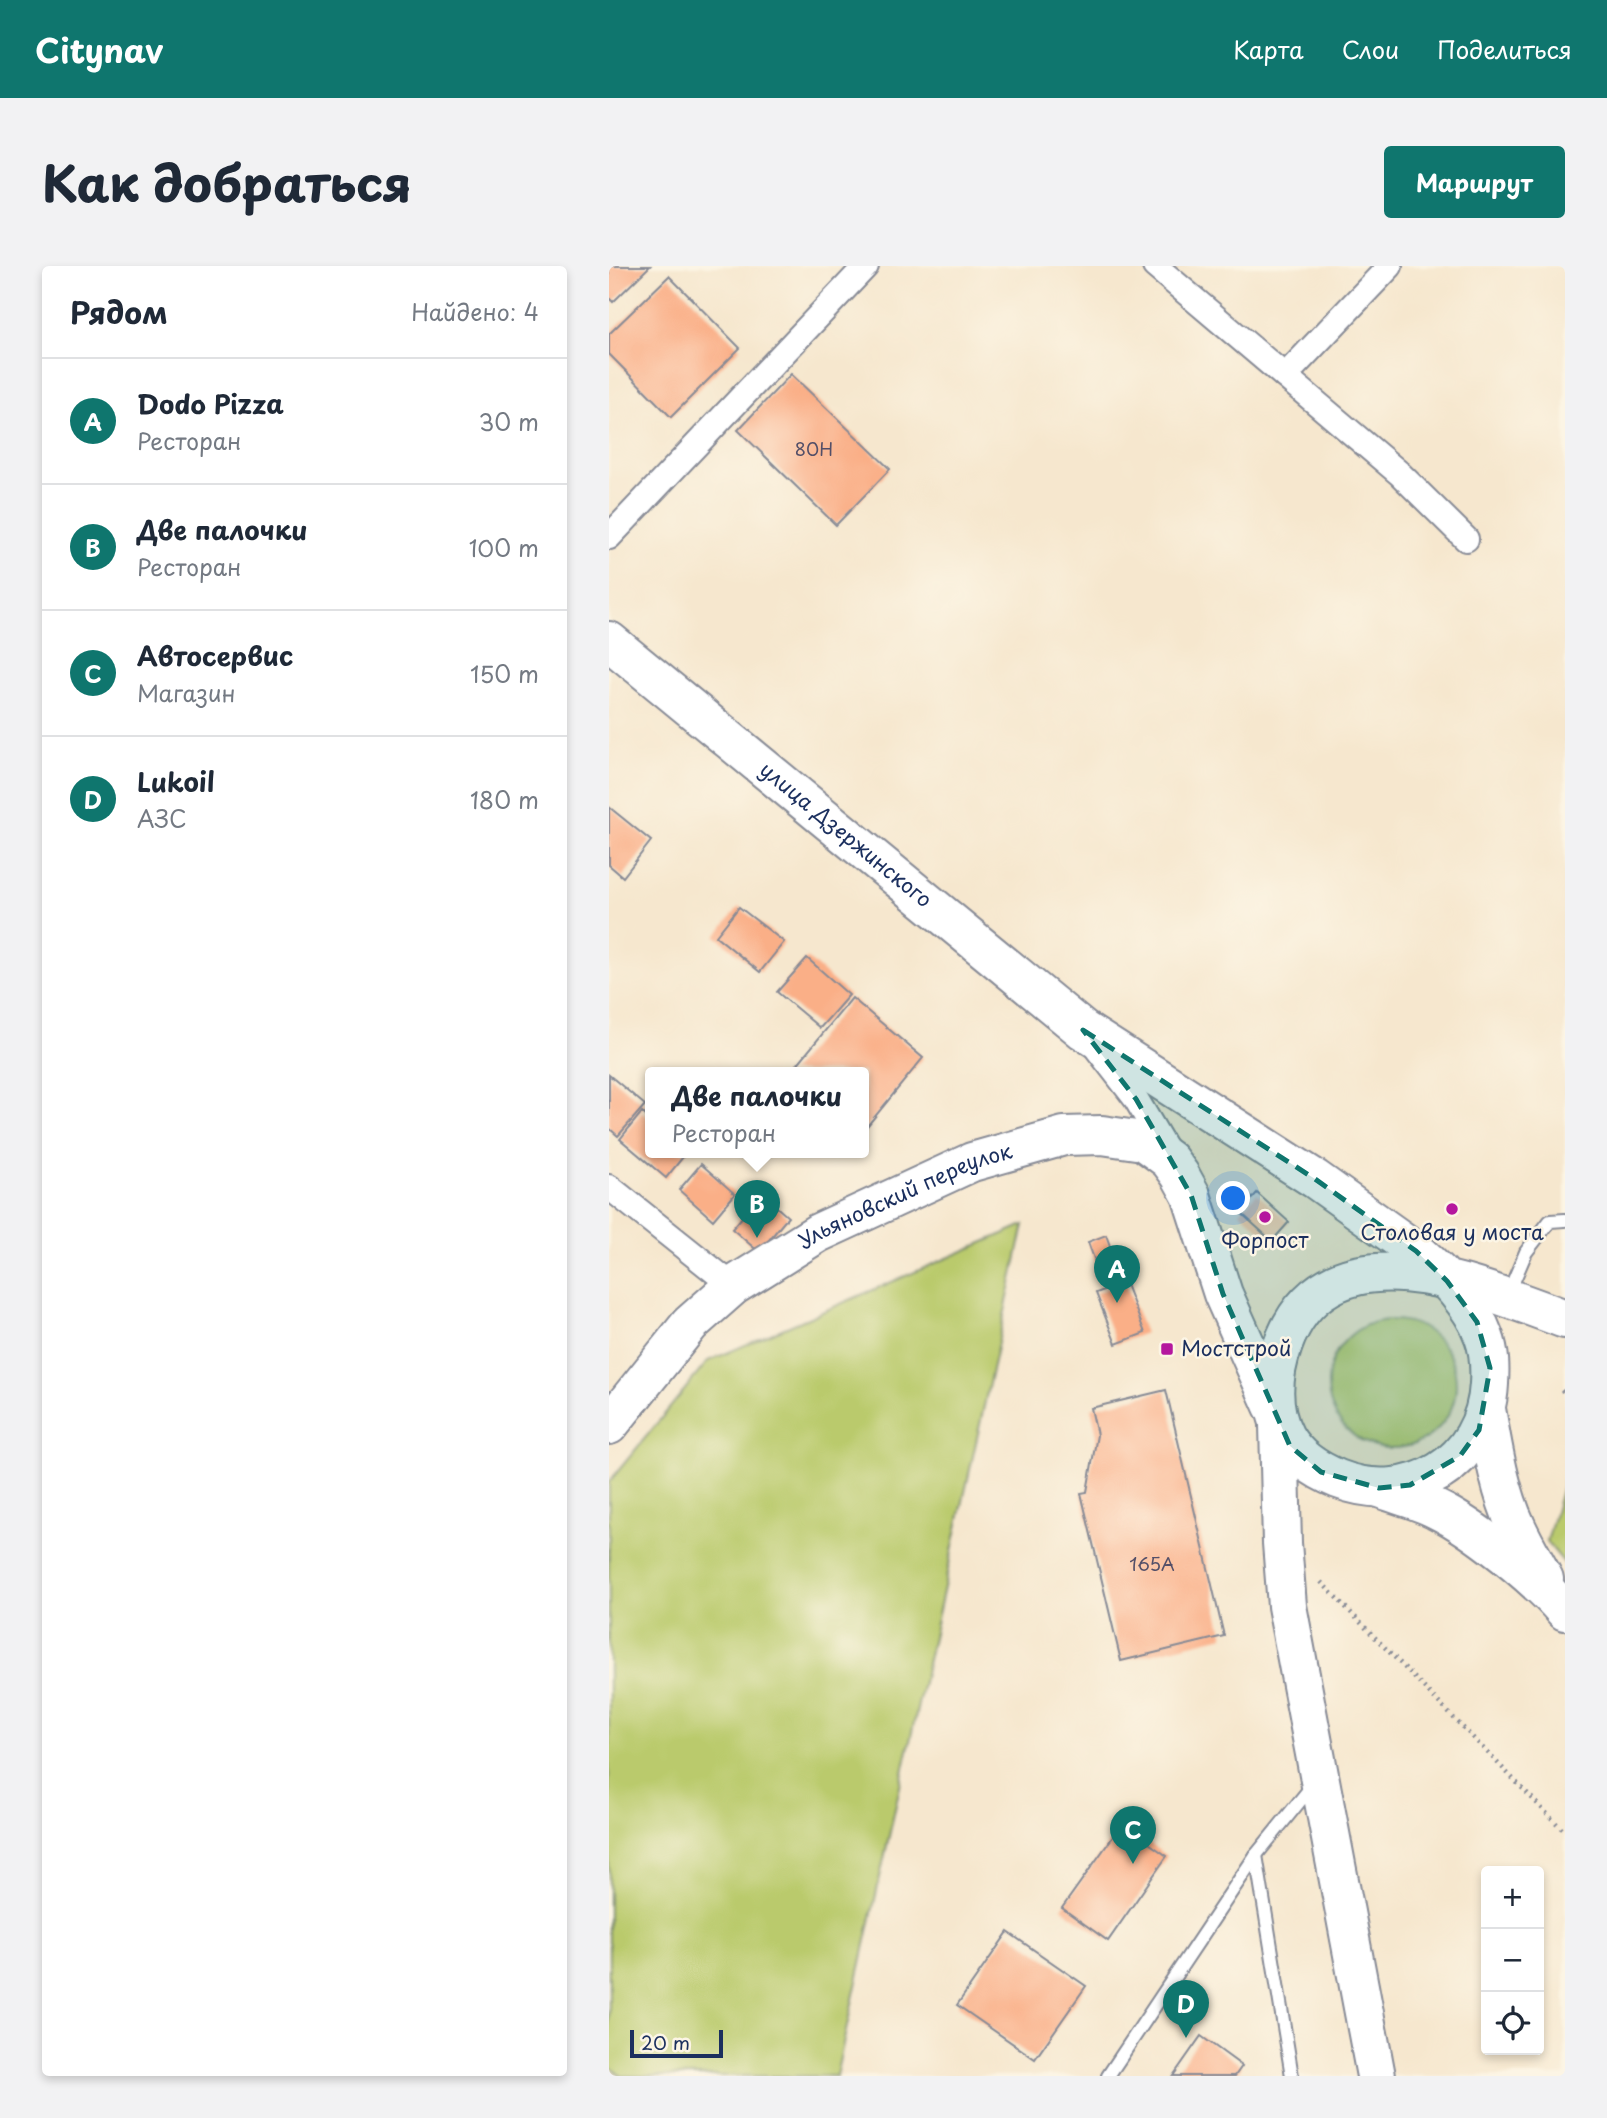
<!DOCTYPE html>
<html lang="ru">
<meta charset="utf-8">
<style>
:root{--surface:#fff;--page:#f2f2f3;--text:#1f2937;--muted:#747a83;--line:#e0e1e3;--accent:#0f766e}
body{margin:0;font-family:"Playpen Sans",sans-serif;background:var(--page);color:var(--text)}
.controls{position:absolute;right:21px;bottom:21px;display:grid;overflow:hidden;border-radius:7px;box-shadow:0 4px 10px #0003}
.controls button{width:63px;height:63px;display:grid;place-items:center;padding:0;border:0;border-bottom:2px solid var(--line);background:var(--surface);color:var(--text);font:35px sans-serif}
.scale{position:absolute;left:21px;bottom:18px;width:93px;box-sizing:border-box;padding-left:7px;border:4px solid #1b2f5e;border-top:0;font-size:19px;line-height:24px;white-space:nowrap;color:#1b2f5e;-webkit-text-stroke:5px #fcf5e5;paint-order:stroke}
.you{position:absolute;left:625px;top:933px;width:24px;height:24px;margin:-18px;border:5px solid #fff;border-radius:50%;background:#1a73e8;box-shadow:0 0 0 10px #1a73e833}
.badge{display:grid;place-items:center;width:46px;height:46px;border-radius:50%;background:var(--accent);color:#fff;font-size:23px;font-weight:700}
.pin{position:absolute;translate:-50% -58px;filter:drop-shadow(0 2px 4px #0008)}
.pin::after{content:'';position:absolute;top:37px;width:24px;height:21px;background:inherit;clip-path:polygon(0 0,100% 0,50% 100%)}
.popup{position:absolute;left:36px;top:801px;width:224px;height:91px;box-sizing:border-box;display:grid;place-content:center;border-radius:7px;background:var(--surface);filter:drop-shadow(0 2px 5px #0005);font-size:23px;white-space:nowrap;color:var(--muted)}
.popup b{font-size:26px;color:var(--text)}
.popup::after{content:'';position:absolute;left:50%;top:100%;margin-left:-14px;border:14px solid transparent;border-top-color:var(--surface)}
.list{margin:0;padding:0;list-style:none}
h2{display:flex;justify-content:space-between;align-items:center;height:91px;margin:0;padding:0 28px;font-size:30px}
h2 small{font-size:23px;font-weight:400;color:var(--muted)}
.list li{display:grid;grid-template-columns:46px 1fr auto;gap:21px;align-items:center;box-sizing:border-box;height:126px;padding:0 28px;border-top:2px solid var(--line)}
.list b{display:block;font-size:26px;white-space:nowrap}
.list p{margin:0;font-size:23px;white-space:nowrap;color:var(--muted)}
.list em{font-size:23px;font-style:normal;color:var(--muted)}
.icon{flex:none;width:38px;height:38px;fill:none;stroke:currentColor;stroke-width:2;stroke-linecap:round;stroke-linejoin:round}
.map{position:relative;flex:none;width:956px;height:1810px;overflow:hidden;border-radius:7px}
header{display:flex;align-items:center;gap:42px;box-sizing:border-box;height:98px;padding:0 35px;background:var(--accent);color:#fff}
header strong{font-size:33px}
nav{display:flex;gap:38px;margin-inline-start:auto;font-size:24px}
.intro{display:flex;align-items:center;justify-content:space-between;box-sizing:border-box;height:168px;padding:0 42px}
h1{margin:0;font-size:49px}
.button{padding:18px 32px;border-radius:7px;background:var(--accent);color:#fff;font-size:24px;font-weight:700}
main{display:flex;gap:42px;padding:0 42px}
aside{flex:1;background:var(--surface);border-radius:7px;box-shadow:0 4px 10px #0003}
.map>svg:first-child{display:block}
</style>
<header>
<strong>Citynav</strong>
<nav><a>Карта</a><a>Слои</a><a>Поделиться</a></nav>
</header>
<div class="intro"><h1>Как добраться</h1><a class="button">Маршрут</a></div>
<main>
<aside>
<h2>Рядом<small>Найдено: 4</small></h2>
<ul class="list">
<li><span class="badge">A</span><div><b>Dodo Pizza</b><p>Ресторан</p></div><em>30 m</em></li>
<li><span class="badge">B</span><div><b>Две палочки</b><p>Ресторан</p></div><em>100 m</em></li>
<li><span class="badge">C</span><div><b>Автосервис</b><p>Магазин</p></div><em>150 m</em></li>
<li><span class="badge">D</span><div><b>Lukoil</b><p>АЗС</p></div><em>180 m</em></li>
</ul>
</aside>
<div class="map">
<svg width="956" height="1810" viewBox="0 0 956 1810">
<rect width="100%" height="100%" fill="#fcf5e5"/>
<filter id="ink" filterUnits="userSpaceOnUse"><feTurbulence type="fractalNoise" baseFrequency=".0143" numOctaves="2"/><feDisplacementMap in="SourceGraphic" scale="14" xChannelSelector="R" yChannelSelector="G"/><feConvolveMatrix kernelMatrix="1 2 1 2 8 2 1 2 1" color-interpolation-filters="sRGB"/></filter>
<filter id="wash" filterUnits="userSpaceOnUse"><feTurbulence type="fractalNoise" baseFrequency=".00686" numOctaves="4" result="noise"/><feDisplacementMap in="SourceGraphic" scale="28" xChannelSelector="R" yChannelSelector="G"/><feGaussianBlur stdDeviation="1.57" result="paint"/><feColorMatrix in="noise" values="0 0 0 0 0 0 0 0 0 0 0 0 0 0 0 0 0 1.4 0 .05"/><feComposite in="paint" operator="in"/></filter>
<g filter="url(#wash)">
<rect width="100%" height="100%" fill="#f6e7ce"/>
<g fill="#baca6c" stroke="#6a7c65" stroke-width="2">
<path d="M415,959L227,1810H13L0,1801V1216L99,1095Z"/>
<circle cx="783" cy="1118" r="64"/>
<path d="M956,1210V1298L938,1276Z"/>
</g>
<g id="blocks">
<g fill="#faaf87">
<path d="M0,0H41L4,36L0,32Z"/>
<path d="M60,10L131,82L62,151L0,88V68Z"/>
<path d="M182,108L281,203L227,259L129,164Z"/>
<path d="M0,541L42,575L14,611L0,599Z"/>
<path d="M130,641L175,676L151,706L107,670Z"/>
<path d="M198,692L240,729L211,762L168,726Z"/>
<path d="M243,732L314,792L255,864V806H182Z"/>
<path d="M0,809L36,839L9,870L0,862Z"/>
<path d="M33,846L41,854V886H78L57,912L11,873Z"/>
<path d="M92,898L126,928L104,954L70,924Z"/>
<path d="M648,927L680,956L663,975L631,946Z"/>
<path d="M153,928L179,951L150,986L123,963Z"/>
<path d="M497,969L505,991L487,998L479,976Z"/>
<path d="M516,1016L536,1067L507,1078L487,1027Z"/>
<path d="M557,1124L615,1370L512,1395L472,1227L478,1226L488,1169L482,1142Z"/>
<path d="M513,1558L558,1590L499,1675L453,1642Z"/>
<path d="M399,1666L477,1720L426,1793L348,1739Z"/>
<path d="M592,1770L633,1800L626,1810H564Z"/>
</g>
</g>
</g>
<g filter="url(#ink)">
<use href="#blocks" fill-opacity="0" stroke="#888b96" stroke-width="2"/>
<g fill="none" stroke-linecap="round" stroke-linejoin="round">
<defs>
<g id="service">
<path d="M899,1028L917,986L941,955L956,954"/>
<path d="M647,1589L683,1810"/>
<path d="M499,1810L647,1589L703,1520"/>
</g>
<g id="minor">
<path d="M546,0L790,207L857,273"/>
<path d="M676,110L781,0"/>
<path d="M0,271L257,0"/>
<path d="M489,784L527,833L559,887"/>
<path d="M0,921L124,1020"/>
</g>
<g id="primary">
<path id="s1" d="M0,375L474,764L706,913L807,985C834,1009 863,1037 875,1071C881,1087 881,1102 880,1118C876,1197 801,1241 729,1213C707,1204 688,1192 676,1171C661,1142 663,1110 674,1079C718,955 869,1021 956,1053"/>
<path d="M877,1143C884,1182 890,1223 907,1260C915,1278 926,1296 935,1313"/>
<path id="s2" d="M0,1159L81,1058L124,1020L209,967L363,896L455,870L493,869L534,875L560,894L571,909L582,929L614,1028L664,1140"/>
<path d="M670,1159L673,1277L678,1340L767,1810"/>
<path d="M770,1222C789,1229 810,1234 827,1243C866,1262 928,1312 956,1345"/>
</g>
</defs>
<use href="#service" stroke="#888b96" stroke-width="16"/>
<use href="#minor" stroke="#888b96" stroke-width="28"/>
<use href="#primary" stroke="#888b96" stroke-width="42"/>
<g stroke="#888b96" stroke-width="4.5" stroke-dasharray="2 5" stroke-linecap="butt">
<path d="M953,1124L956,1128"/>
<path d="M712,1316L956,1566"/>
</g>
<use href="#service" stroke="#fff" stroke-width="12"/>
<use href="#minor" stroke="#fff" stroke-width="24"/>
<use href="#primary" stroke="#fff" stroke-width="38"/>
</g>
</g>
<path fill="#0f766e" fill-opacity="0.2" stroke="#0f766e" stroke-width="5" stroke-dasharray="14 9" stroke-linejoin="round" d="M474,764L706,913L807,985L838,1015L868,1056L881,1102L870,1164L851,1190L801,1219L770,1222L712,1206L681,1180L614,1028L582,929L527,833Z"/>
<g fill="#b5179e" stroke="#fcf5e5" stroke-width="2.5">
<circle cx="843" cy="943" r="7"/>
<circle cx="656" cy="951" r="7"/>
<rect x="551" y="1076" width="14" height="14" rx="3.5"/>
</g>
<g text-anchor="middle" stroke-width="5" stroke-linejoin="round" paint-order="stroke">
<g font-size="18" fill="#534f68">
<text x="205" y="190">80Н</text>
<text x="543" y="1305">165А</text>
</g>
<g font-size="21" fill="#1b2f5e" stroke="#fcf5e5">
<text dy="7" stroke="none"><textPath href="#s1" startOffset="306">улица Дзержинского</textPath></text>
<text dy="7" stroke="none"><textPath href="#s2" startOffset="382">Ульяновский переулок</textPath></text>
</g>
<g font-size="21" fill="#1b2f5e" stroke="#fcf5e5">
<text x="843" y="974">Столовая у моста</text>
<text x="656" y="982">Форпост</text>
<text x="572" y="1090" text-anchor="start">Мостстрой</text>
</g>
</g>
</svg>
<div class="controls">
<button>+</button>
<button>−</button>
<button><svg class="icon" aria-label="locate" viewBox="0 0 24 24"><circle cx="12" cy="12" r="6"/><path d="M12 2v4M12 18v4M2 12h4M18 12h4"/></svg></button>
</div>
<div class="scale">20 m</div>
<div class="you"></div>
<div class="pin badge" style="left:508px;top:1037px">A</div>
<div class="pin badge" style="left:148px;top:972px">B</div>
<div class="popup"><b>Две палочки</b>Ресторан</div>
<div class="pin badge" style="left:524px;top:1598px">C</div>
<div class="pin badge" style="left:577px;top:1772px">D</div>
</div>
</main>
